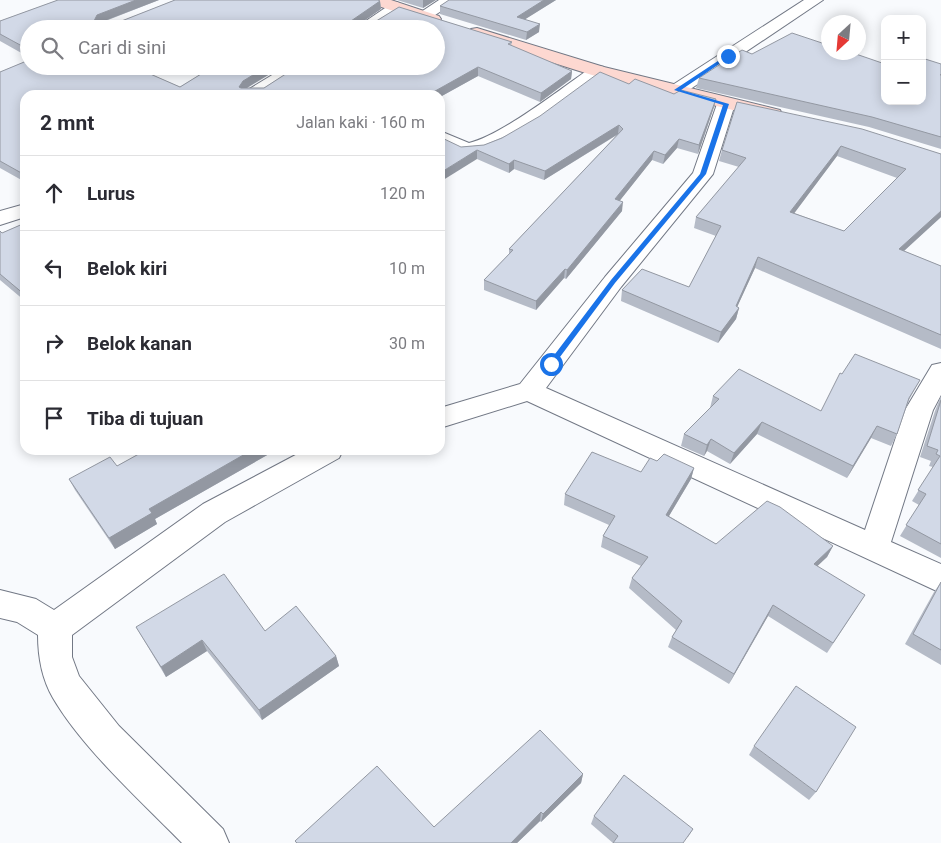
<!DOCTYPE html>
<html lang="id">
<meta charset="utf-8">
<style>
:root{--surface:#fff;--page:#f7f7f7;--text:#2b2b33;--muted:#7c7c81;--line:#e1e1e2}
body{margin:0;font-family:Roboto,sans-serif;background:var(--page);color:var(--text)}
.controls{position:absolute;right:15px;top:15px;display:grid;overflow:hidden;border-radius:10px;box-shadow:0 2px 12px #0003}
.controls button{width:45px;height:45px;display:grid;place-items:center;padding:0;border:0;border-bottom:1px solid var(--line);background:var(--surface);color:var(--text);font:25px sans-serif}
.compass{position:absolute;left:821px;top:15px;width:45px;height:45px;border-radius:50%;background:var(--surface);box-shadow:0 2px 12px #0003;rotate:206deg}
.stop{position:absolute;width:15px;height:15px;margin:-11px;border:4px solid #1a73e8;border-radius:50%;background:#fff}
.stop.end{background:#1a73e8;border-color:#fff;box-shadow:0 1px 5px #0008}
.list{margin:0;padding:0;list-style:none}
h2{display:flex;justify-content:space-between;align-items:center;height:65px;margin:0;padding:0 20px;font-size:21px}
h2 small{font-size:16px;font-weight:400;color:var(--muted)}
.list li{display:grid;grid-template-columns:32px 1fr auto;gap:15px;align-items:center;box-sizing:border-box;height:75px;padding:0 20px;border-top:1px solid var(--line)}
.list b{display:block;font-size:19px;white-space:nowrap}
.list em{font-size:16px;font-style:normal;color:var(--muted)}
.icon{flex:none;width:28px;height:28px;fill:none;stroke:currentColor;stroke-width:2;stroke-linecap:round;stroke-linejoin:round}
.map{position:relative;flex:none;width:941px;height:843px;overflow:hidden}
.search{position:absolute;background:var(--surface);box-shadow:0 2px 12px #0003;left:20px;top:20px;width:425px;height:55px;display:flex;align-items:center;gap:12px;box-sizing:border-box;padding:0 18px;border-radius:28px;color:var(--muted);font-size:19px}
.panel{position:absolute;background:var(--surface);box-shadow:0 2px 12px #0003;left:20px;top:90px;width:425px;height:365px;border-radius:15px}
.map>svg:first-child{display:block}
</style>
<div class="map">
<svg width="941" height="843" viewBox="0 0 941 843">
<rect width="100%" height="100%" fill="#f8fafd"/>
<g fill="none" stroke-linecap="round" stroke-linejoin="round">
<defs>
<g id="street">
<path d="M439,0H458L429,19H417L415,16Z"/>
<path d="M804,0H823L683,94H671L668,90L671,86Z"/>
<path d="M397,2L405,7L403,10L374,29H354L391,4Z"/>
<path d="M287,66H309L265,95H243L246,91Z"/>
<path d="M598,66L604,67L607,71L604,75C574,97 505,154 469,155C459,155 448,149 440,144V131L469,143C502,135 562,88 592,67Z"/>
<path d="M726,98L733,100L735,104L713,174L621,287L546,388L865,530L905,410L932,365L941,363V395L933,410L891,542L941,564V593L527,401L440,428V408L520,384L605,277L693,173L717,104L719,100Z"/>
<path d="M25,204V217L0,225V211Z"/>
<path d="M305,450H343L339,458L225,522L72,635V657L79,676L119,726L223,829L229,843H182C140,800 83,749 53,698C42,679 38,657 38,635L17,622L0,618V590L36,599L54,610L203,504Z"/>
</g>
<g id="secondary">
<path d="M367,0H391L439,16L441,19L439,22H427L369,3Z"/>
<path d="M477,28L604,67L780,110L782,114L780,118L773,120L592,75L471,37L469,33L471,29Z"/>
</g>
</defs>
<use href="#street" stroke="#727885" stroke-width="2"/>
<use href="#secondary" stroke="#727885" stroke-width="2"/>
<use href="#street" fill="#fff" fill-rule="evenodd"/>
<use href="#secondary" fill="#fdd8d1" fill-rule="evenodd"/>
</g>
<g fill="#b5bbc7" fill-rule="evenodd">
<path d="M58,0H159L103,22H119L175,0H378L380,1L381,9L361,23H373L399,7L512,42L511,46L572,71L571,79L540,102L478,76L440,97V95H25V182L0,168V72L29,60V66H132L180,87L214,66H283L247,88H264L298,66H436V29H29V54L25,55L0,41V21Z"/>
<path d="M397,0H436L423,8Z"/>
<path d="M449,0H556L525,19L539,32L526,40L440,14V6Z"/>
<path d="M941,64V149L869,127L696,88L699,78L885,101Z"/>
<path d="M629,84L674,94L714,107L698,154L677,148L663,164L652,160L620,200L622,211L566,279L564,278L536,310L484,290V280L509,254V249L617,135L544,180L514,169L509,173L477,159L461,147L484,145Z"/>
<path d="M737,102L941,154V217L904,251L941,266V349L755,268L737,307L739,308L736,319L718,343L621,301L622,290L689,287L716,236L694,228L696,217L739,167L719,161L722,150ZM837,156L897,178L844,231L794,213Z"/>
<path d="M25,223V301L0,280V231L2,233Z"/>
<path d="M842,374L920,380L909,400L897,434L891,446L871,438L847,478L757,434L730,464L707,451L704,456L681,446L684,434L710,408L713,396L821,411Z"/>
<path d="M941,396V558L900,536L919,505L912,501L933,467L929,466L931,461L920,457L935,411Z"/>
<path d="M146,450H276L155,519L157,524L115,549L75,490L69,479L117,466Z"/>
<path d="M657,461L694,468L691,479L669,516L716,544L833,546L827,557L817,566L858,606L827,653L768,616L729,684L668,647L672,637L676,630L629,588L632,578L641,566L601,547L603,536L609,525L564,505L565,494L641,472Z"/>
<path d="M941,582V665L905,644L934,592Z"/>
<path d="M136,627L265,631L336,656L339,666L262,720L207,651L166,677Z"/>
<path d="M754,746L816,792L809,800L749,755Z"/>
<path d="M583,774L581,783L541,822L540,821L517,843H296L295,841L434,827Z"/>
<path d="M594,816L693,829L688,837L613,843L591,824Z"/>
</g>
<g fill="#9398a2">
<path d="M136,0H159L99,23L94,21L97,15Z"/>
<path d="M423,0H436L423,8Z"/>
<path d="M544,0H556L516,25L517,17Z"/>
<path d="M380,1L381,9L352,29L351,21Z"/>
<path d="M540,24L539,32L526,40L527,32Z"/>
<path d="M27,45L29,54L25,55L22,46Z"/>
<path d="M268,66H283L245,89L241,95L239,87L243,81Z"/>
<path d="M478,67V76L440,97V95H428Z"/>
<path d="M572,71L571,79L540,102L541,93Z"/>
<path d="M716,99L714,107L698,154L699,145Z"/>
<path d="M619,125L618,134L544,180L545,171Z"/>
<path d="M679,139L677,148L663,164L665,155Z"/>
<path d="M841,146L837,156L787,223L790,212Z"/>
<path d="M477,150V159L440,182V173Z"/>
<path d="M654,151L652,160L614,208L615,199Z"/>
<path d="M514,160V169L509,173V164Z"/>
<path d="M623,202L622,211L566,279L567,270Z"/>
<path d="M941,211V217L894,260L899,249Z"/>
<path d="M758,257L755,268L733,316L739,308L736,319L718,343L721,332L736,306Z"/>
<path d="M565,269L564,278L536,310V301Z"/>
<path d="M762,422L757,434L730,464L734,453Z"/>
<path d="M877,426L871,438L847,478L853,466Z"/>
<path d="M711,439L707,451L704,456L707,445Z"/>
<path d="M252,450H276L155,519L157,524L115,549L109,538L149,509Z"/>
<path d="M694,468L691,479L663,526L666,515Z"/>
<path d="M833,546L827,557L808,575L814,564Z"/>
<path d="M773,605L768,616L729,684L734,674Z"/>
<path d="M202,640L207,651L166,677L161,667Z"/>
<path d="M336,656L339,666L262,720L259,710Z"/>
<path d="M583,774L581,783L541,822L543,814Z"/>
<path d="M541,812L540,821L517,843H511Z"/>
</g>
<g fill="#d2d9e7" stroke="#9398a2" fill-rule="evenodd">
<path d="M58,0H136L97,15L94,21L119,22L175,0H378L380,1L351,21L353,23H373L399,7L512,42L508,44L572,71L541,93L478,67L428,95H25V175L0,161V72L29,60V66H132L180,87L214,66H268L243,81L239,87L241,88H264L298,66H436V29H182L175,26L169,29H29V50H28L27,45L22,46L0,34V21Z"/>
<path d="M449,0H544L517,17L540,24L527,32L440,6Z"/>
<path d="M792,33L828,45V52H850L885,64V101H922V58L941,64V74L940,75H941V137L872,117L699,78L742,50L752,54Z"/>
<path d="M600,72L629,84L635,79L674,94L681,90L716,99L699,145L679,139L665,155L654,151L615,199L623,202L567,270L565,269L536,301L484,280L513,250L509,249L623,129L619,125L545,171L514,160L509,164L477,150L440,173V137L461,147L484,145L502,138L540,116Z"/>
<path d="M737,102L862,129L941,154V211L899,249L941,266V335L758,257L736,306L739,308L721,332L622,290L642,269L689,287L721,226L696,217L746,158L722,150ZM841,146L906,169L844,231L790,212Z"/>
<path d="M25,223V295L0,274V231L2,233Z"/>
<path d="M855,354L920,380L909,398L897,434L877,426L853,466L762,422L734,453L711,439L707,445L684,434L719,399L713,396L739,369L821,411L840,373L842,374Z"/>
<path d="M941,400V544L906,525L926,494L918,490L940,456L936,454L938,450L927,446Z"/>
<path d="M146,450H252L149,509L152,513L109,538L69,479L110,457L117,466Z"/>
<path d="M592,452L641,472L650,458L657,461L664,454L694,468L666,515L716,544L767,501L780,507L833,546L814,564L865,595L833,643L773,605L734,674L672,637L682,621L632,578L648,557L603,536L615,516L565,494Z"/>
<path d="M224,574L265,631L296,606L336,656L259,710L202,640L161,667L136,627Z"/>
<path d="M941,582V650L913,634Z"/>
<path d="M796,686L856,727L816,792L754,746Z"/>
<path d="M540,730L583,774L543,814L541,812L511,843H297L295,841L377,766L434,827Z"/>
<path d="M624,775L693,829L683,843H613L618,836L594,816Z"/>
</g>
<path fill="#1a73e8" d="M727,55L731,56L681,90L729,104L706,174L615,283L554,365H549V362L611,280L700,174L723,105L674,90Z"/>
</svg>
<div class="controls">
<button>+</button>
<button>−</button>
</div>
<svg class="compass" viewBox="-18 -18 36 36"><path d="M0-13l5 13h-10z" fill="#e53935"/><path d="M0 13l5-13h-10z" fill="#7c7c81"/></svg>
<div class="stop" style="left:551px;top:364px"></div>
<div class="stop end" style="left:728px;top:56px"></div>
<div class="search"><svg class="icon" aria-label="search" viewBox="0 0 24 24"><circle cx="10" cy="10" r="6"/><path d="M15 15l6 6"/></svg>Cari di sini</div>
<section class="panel">
<h2>2 mnt<small>Jalan kaki · 160 m</small></h2>
<ul class="list">
<li><svg class="icon" aria-label="ahead" viewBox="0 0 24 24"><path d="M12 20V5M6 11l6-6 6 6"/></svg><div><b>Lurus</b></div><em>120 m</em></li>
<li><svg class="icon" aria-label="left" viewBox="0 0 24 24"><path d="M17 20v-9H6M10 6l-5 5 5 5"/></svg><div><b>Belok kiri</b></div><em>10 m</em></li>
<li><svg class="icon" aria-label="right" viewBox="0 0 24 24"><path d="M7 20v-9h11M14 6l5 5-5 5"/></svg><div><b>Belok kanan</b></div><em>30 m</em></li>
<li><svg class="icon" aria-label="arrive" viewBox="0 0 24 24"><path d="M6 21V4h12l-3 4 3 4H6"/></svg><div><b>Tiba di tujuan</b></div></li>
</ul>
</section>
</div>
